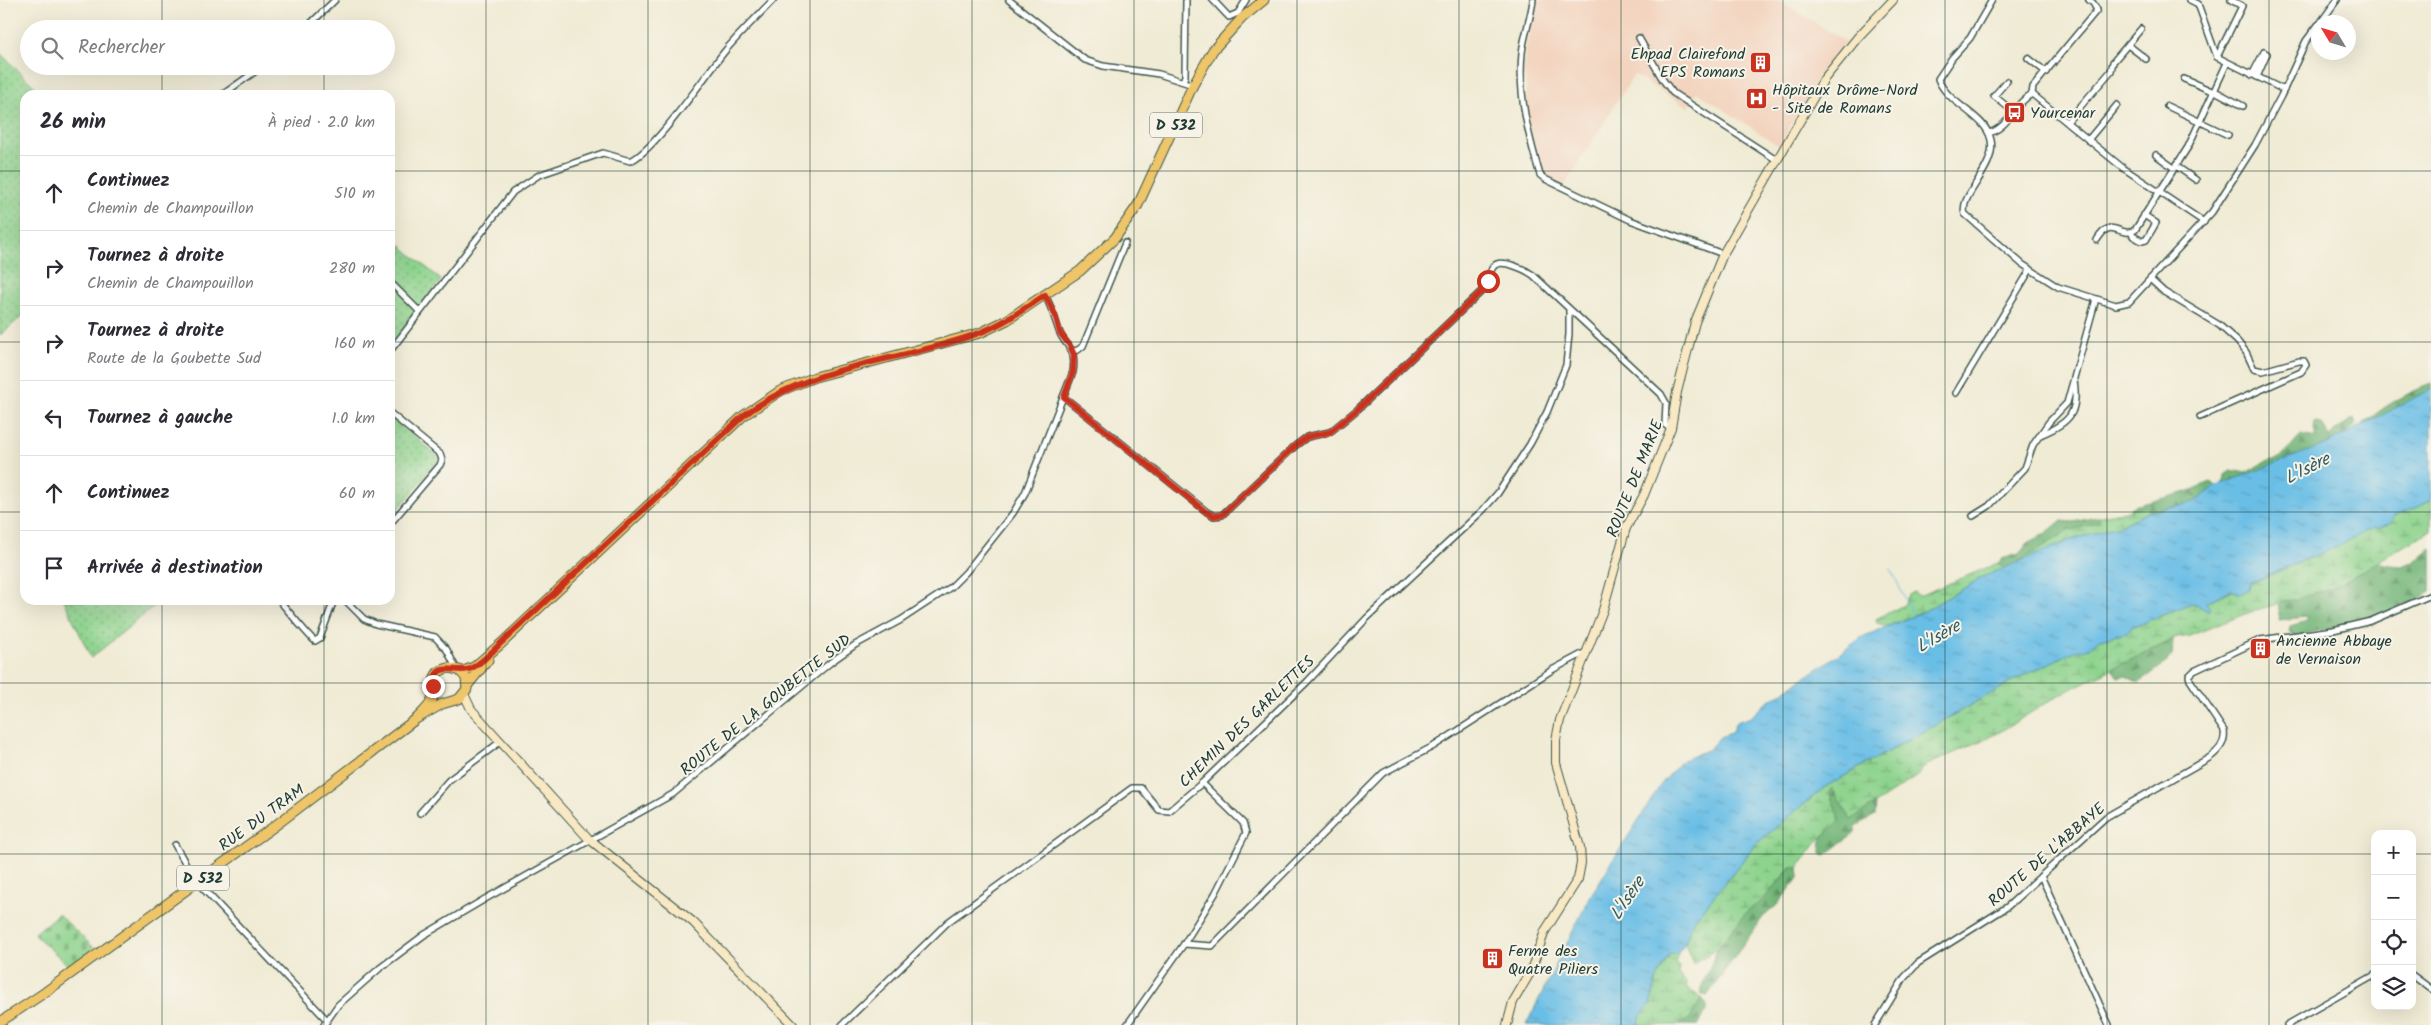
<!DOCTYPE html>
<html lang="fr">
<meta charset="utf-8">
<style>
:root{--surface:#fff;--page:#f2f2f3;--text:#2b2b33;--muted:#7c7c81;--line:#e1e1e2}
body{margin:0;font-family:Kalam,sans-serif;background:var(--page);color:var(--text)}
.controls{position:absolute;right:15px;bottom:15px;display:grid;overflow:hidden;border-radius:10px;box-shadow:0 5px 20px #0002}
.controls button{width:45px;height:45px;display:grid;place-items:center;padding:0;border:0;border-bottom:1px solid var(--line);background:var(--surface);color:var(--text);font:25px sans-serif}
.compass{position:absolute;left:2311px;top:15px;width:45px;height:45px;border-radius:50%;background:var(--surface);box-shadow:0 5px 20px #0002;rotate:308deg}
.stop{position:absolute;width:15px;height:15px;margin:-11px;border:4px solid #c8321e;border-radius:50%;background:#fff}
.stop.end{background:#c8321e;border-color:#fff;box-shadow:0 1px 5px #0008}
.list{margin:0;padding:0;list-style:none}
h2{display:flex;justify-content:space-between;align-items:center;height:65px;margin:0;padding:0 20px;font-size:21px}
h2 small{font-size:16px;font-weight:400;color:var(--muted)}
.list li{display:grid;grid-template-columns:32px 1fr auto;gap:15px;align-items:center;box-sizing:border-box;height:75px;padding:0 20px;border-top:1px solid var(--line)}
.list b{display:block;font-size:19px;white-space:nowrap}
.list p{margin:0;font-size:16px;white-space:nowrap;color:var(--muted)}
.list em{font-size:16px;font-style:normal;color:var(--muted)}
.icon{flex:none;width:28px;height:28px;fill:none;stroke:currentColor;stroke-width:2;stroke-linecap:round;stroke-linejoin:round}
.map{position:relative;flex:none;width:2431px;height:1025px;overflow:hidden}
.search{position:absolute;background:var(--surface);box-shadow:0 5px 20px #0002;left:20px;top:20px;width:375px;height:55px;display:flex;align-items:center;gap:12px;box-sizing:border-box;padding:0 18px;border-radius:28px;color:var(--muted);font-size:19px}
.panel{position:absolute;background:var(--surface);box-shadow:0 5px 20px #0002;left:20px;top:90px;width:375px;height:515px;border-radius:15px}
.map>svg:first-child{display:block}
</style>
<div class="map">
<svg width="2431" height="1025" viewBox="0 0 2431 1025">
<defs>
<pattern id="grass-dots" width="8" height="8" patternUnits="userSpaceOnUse" patternTransform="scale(1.25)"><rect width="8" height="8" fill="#8dd38d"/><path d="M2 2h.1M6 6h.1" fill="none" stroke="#73ac74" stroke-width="1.8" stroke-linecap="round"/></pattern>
<pattern id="forest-firs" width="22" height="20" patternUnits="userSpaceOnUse" patternTransform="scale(1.25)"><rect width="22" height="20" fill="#72b578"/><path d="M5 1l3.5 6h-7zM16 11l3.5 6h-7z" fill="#5d9463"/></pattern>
<pattern id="wetland-marsh" width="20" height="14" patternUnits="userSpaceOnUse" patternTransform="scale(1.25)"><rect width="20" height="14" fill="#8dd38d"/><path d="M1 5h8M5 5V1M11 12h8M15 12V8" fill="none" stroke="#73ac74"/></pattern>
<pattern id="cemetery-stones" width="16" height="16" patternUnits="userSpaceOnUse" patternTransform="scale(1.25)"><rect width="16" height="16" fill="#8dd38d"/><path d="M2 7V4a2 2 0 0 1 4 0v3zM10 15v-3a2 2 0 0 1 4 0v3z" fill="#73ac74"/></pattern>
<pattern id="water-ripples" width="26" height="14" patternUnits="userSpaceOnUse" patternTransform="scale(1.25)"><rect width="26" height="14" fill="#69bee6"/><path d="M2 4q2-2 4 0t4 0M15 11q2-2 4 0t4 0" fill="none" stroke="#569cbb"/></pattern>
</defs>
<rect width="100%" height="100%" fill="#f7f3e8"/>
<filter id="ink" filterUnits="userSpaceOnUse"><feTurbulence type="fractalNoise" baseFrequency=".02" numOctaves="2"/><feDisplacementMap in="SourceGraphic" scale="10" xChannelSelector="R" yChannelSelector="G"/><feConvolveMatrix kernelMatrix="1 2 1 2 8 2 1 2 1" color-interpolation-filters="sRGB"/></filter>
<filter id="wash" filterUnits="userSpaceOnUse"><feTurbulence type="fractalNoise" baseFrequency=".0096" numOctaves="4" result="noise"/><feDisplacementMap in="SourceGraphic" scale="20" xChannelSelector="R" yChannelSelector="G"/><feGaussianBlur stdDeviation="1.12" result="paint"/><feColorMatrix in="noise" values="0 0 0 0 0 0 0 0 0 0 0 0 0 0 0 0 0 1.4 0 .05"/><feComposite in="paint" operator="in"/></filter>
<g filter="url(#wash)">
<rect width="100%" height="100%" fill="#f0ebd4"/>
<path fill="#f3d4bf" d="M1537,0H1779L1846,42L1822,70L1779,146L1697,92L1688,107L1634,75L1565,185L1542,174L1530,133L1524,65L1525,51Z"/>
<g fill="url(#grass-dots)" stroke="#568860">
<path d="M0,53L43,95H25V314L0,335Z"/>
<path d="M390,236L441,280L390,345Z"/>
<path d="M390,417L438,456L437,462L390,519Z"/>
<path d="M64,600H162L91,658Z"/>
</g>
<g fill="url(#forest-firs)" stroke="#487956">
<path d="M2431,384V389L2361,426C2382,407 2405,394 2431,384Z"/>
<path d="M2354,418L2356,424C2343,444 2251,473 2224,483L2225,475L2231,470L2246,473L2262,464L2281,457L2301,435L2316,438L2314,429L2315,422L2322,423L2329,438L2337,429Z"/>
<path d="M2211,482L2217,486L2191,504L2150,511L2146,507L2130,510L2131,507L2187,492Z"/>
<path d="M2098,517L2100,522L2068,531L2012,566L2005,569L1998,563L2002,559L2019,554L2028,543L2045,534L2061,521L2073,522Z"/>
<path d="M2431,548V592L2425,595L2372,619L2299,635H2292L2289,631L2290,626L2307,621V617L2278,620L2280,603L2331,589L2377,562C2407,569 2407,568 2431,548Z"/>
<path d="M2173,639L2172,658L2139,683L2126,676L2118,677L2112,669Z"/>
<path d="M1832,787L1851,820L1876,803L1875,815L1856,826L1855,833L1825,855L1821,853L1822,838L1840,820L1829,792Z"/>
<path d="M1792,867L1798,868L1799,877L1777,905L1763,917L1707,996L1701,993V988L1718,948L1747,911L1762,901Z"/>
<path d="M1702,998L1708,1007L1699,1025H1679V1023L1690,1019Z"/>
</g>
<g fill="url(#wetland-marsh)" stroke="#568860">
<path d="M2431,500V530L2331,589L2256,610L2189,636L2173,639L2059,695L1998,733L1923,767L1920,774L1851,820L1832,788L1829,792L1840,820L1817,842L1798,868L1791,867L1762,901L1747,911L1718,948L1693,964L1685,943L1692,923L1757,843L1825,787L2024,675L2075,651L2087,649L2100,639L2127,633L2131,628L2187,605L2193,603L2208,611L2210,609L2205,602L2332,549L2373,527L2378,529L2391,522L2393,517C2406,511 2421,507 2431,500Z"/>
<path d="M2146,507L2150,511L2121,525L2068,541L2012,566L2068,531L2100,522L2098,517L2101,516Z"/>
<path d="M1998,563L2005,569L1985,576L1923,612L1888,626L1877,623L1876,619L1904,605L1909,595L1914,592L1919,596Z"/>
<path d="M1678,953L1675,963L1679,967L1678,974L1687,984L1686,988L1702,998L1690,1019L1678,1025H1639L1640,1016L1651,1005L1656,980L1669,955Z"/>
</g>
<path fill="url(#cemetery-stones)" stroke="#568860" d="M58,914L94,948L69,966L34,934Z"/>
<path fill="url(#water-ripples)" stroke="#447e8d" d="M2431,389V500C2421,507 2406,511 2393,517L2391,522L2377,529L2373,528L2332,549L2251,582L2249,589L2240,594L2231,590L2206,602L2210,609L2208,611L2193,603L2187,605L2131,628L2127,633L2100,639L2087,649L2075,651L2024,675L1825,787L1757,843L1692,923L1685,943L1678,953L1669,955L1656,980L1651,1005L1640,1016L1639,1025H1526L1591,895L1662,783L1683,760L1709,749L1720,737L1731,733L1736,722L1751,717L1761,707L1838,655L1862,637L1923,612L1985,576L2068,541L2121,525L2150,511L2191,504L2217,486L2329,443Z"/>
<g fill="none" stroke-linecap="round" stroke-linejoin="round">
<path stroke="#69bee6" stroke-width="1" d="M1891,569L1913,616"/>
</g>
</g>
<g filter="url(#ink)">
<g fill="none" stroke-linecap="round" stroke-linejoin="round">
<defs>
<g id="street">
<path d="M1009,0L1085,60L1103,66L1159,74L1193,85"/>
<path d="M1213,0L1229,17L1238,13L1246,0"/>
<path d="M1533,0C1531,18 1524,35 1522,53C1518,95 1528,134 1540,175L1545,179L1630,220L1723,254"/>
<path d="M1992,0L1970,38L1952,58L1938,79C1947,104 1986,115 1991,140C1997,168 1958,196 1965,214L2022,264L2058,287L2116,305L2129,302L2212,212L2255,145L2281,96L2306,41L2318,25"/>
<path d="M2190,0L2198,4"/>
<path d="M2198,4L2217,57L2284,90"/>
<path d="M2321,22L2337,0"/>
<path d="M305,29L335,0"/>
<path d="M1639,38L1663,80L1673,93L1778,161"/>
<path d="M2128,45L2146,59"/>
<path d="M2217,57L2242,6L2231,0"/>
<path d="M2028,58L2046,72"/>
<path d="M2252,75L2264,52L2267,54L2257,77"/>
<path d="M2184,79L2214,92"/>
<path d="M1183,81L1185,76L1186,0"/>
<path d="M2007,81L1994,96L2014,112"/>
<path d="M2215,91L2243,106"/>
<path d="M2032,94L2123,168L2204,222"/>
<path d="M222,95L263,66"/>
<path d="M2167,106L2228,135"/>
<path d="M2067,122L2111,71L2113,62L2141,29"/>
<path d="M1989,133C2010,127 2014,103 2032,94L2033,87L2097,10L2093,3L2089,0"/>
<path d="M2088,140L2117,105"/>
<path d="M2156,155L2174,168"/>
<path d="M2176,166L2196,180"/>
<path d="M2131,232L2133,236L2142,241L2146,240L2156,223L2144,215"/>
<path d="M2097,240C2112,215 2119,239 2135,230L2188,147L2227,63"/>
<path d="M2150,279L2164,292L2219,325L2237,341L2246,352L2254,369L2263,371L2299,361H2304L2306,365L2301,372L2200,417"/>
<path d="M390,282L420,312"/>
<path d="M390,351L513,192L539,175L603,153L630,161C654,152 706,74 725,51C740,33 757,17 773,0"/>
<path d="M1073,351L1078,350L1083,346L1125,243"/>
<path d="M1956,393L2030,270"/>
<path d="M1064,397L1207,512L1214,516L1222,515L1295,446L1307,437L1330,432L1358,409L1484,289C1487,282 1489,273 1493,267C1500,257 1526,270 1533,275L1661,394L1666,403L1665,425L1671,428"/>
<path d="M390,413L440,454L442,460L440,465L390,524"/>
<path d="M2040,435C2070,423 2079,413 2074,380"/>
<path d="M1973,516L1989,506L2025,468L2033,445L2049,422L2067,403L2096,299"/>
<path d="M279,600C285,607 310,638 315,641L320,638L334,600"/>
<path d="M345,600L364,619L376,624L435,637L447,650L456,668"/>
<path d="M420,813L449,780L500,742"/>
<path d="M175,845L195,880L327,1020"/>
<path d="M2041,876L2109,1025"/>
<path d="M1184,944L1212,946L1383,773L1434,746L1552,670L1586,652"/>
<path d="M2412,975L2431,989"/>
<path d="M324,1025L338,1005L380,968L424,935L485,899L673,794L831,662L855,645L901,620L951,587L966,572L1013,513L1025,493L1073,372C1077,345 1064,348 1058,328C1054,316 1051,306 1045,295"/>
<path d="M842,1025L948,922L1132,788H1141L1159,810L1169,811L1202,783L1307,682L1367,618L1483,510L1498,493L1530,444L1547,412L1566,365L1569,334V310"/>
<path d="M1127,1025L1184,944L1215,894L1246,833L1243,823L1202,783"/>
<path d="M1875,1025L1904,978L1918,963L2007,907L2106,817L2209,758C2219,751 2226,743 2224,731L2190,680L2189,676L2194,671L2260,640L2333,630L2371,621L2431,595"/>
<path d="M2287,1025L2375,975"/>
</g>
<g id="secondary">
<path d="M464,694L471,709L588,838L693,922L793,1025"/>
<path d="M1507,1025L1513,1002L1530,973L1545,931L1578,879L1581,863L1580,847L1556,763V740L1560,720L1603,610L1626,528L1644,495L1671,428L1677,392L1695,322L1723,254L1824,79L1858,37L1893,0"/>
</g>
<g id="primary">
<path d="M461,672L474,667L502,643L743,416L780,391L815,377L980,333L1007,320L1080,271L1115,238L1138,205L1193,85L1213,50L1242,18L1264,0"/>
<path d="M467,686L488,660"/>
<path d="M0,1022L44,993L276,825L416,719L442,704L459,699L467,689L466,678L459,670L449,668C428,672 437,684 433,697C431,706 422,713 416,719"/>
</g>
</defs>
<use href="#street" stroke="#3e574c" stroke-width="8"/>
<use href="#secondary" stroke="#3e574c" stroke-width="10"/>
<use href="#primary" stroke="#3e574c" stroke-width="11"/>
<use href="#street" stroke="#fff" stroke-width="5"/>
<use href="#secondary" stroke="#f8e8c3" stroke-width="8"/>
<use href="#primary" stroke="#eec569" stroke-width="9"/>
</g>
</g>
<g fill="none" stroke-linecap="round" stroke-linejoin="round" filter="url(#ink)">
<path stroke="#c8321e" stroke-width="6" d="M433,686C435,657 458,676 472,668C483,662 493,651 502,642L743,416C814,362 899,363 979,333C1003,324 1024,309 1045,295L1055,315L1060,333L1070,346L1074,355L1073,372L1064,397L1206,512L1214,516L1222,515L1295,446L1307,437L1330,432L1358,409L1484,289L1488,281"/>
</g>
<path fill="none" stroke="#1f3d34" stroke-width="1" stroke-opacity="0.55" d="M162,0V29M324,0V29M486,0V1025M648,0V1025M810,0V1025M972,0V1025M1134,0V1025M1297,0V1025M1459,0V1025M1621,0V1025M1783,0V1025M1945,0V1025M2107,0V1025M2269,0V1025M162,66V95M324,66V95M0,171H25M390,171H2431M0,342H25M390,342H2431M0,512H25M390,512H2431M162,600V1025M324,600V1025M0,683H2431M0,854H2375M2412,854H2431"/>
<defs>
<symbol id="building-square" viewBox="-11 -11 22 22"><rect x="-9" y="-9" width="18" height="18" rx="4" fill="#c8321e" stroke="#f7f3e8"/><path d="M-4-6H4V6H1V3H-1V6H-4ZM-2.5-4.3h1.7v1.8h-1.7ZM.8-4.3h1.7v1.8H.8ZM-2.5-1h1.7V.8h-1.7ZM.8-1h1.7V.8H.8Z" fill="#fff"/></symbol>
<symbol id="hospital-square" viewBox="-11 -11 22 22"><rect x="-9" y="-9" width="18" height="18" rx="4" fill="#c8321e" stroke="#f7f3e8"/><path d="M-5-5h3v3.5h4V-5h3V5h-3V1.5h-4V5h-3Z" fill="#fff"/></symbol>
<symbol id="bus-square" viewBox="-11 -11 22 22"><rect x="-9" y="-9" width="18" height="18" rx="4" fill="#c8321e" stroke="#f7f3e8"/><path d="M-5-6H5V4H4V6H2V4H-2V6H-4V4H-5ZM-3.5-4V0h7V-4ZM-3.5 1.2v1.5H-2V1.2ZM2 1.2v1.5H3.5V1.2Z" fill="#fff"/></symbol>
</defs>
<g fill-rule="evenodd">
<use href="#building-square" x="1748" y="50" width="25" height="25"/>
<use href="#hospital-square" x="1744" y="86" width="25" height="25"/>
<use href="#bus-square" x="2002" y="100" width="25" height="25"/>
<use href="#building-square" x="2248" y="636" width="25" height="25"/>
<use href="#building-square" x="1480" y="946" width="25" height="25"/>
</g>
<g text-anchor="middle" stroke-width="4" stroke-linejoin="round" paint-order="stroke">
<g fill="#f7f3e8" stroke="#60746a" stroke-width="1">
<rect x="1150" y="112.5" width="52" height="25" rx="4"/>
<rect x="177" y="865.5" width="52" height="25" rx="4"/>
</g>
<g font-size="15" font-weight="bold" fill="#1f3d34">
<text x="1176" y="130">D 532</text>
<text x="203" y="883">D 532</text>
</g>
<g font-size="16" fill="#1f3d34" stroke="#f7f3e8" text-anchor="start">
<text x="1745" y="59" text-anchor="end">Ehpad Clairefond<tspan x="1745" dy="18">EPS Romans</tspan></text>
<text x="1772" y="95">Hôpitaux Drôme-Nord<tspan x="1772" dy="18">- Site de Romans</tspan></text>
<text x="2030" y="118">Yourcenar</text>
<text x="2276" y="646">Ancienne Abbaye<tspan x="2276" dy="18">de Vernaison</tspan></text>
<text x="1508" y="956">Ferme des<tspan x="1508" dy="18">Quatre Piliers</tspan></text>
</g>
<g font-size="16" fill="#1f3d34" stroke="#f7f3e8">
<text transform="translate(1634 478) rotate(-68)" y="6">ROUTE DE MARIE</text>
<text transform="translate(765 704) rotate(-39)" y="6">ROUTE DE LA GOUBETTE SUD</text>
<text transform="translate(1246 721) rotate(-44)" y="6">CHEMIN DES GARLETTES</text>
<text transform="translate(261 817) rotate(-36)" y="6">RUE DU TRAM</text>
<text transform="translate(2046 854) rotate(-41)" y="6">ROUTE DE L'ABBAYE</text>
</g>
<g font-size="18" font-style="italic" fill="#325d60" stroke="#f7f3e8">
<text transform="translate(2307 468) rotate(-27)" y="6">L'Isère</text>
<text transform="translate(1938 636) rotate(-30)" y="6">L'Isère</text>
<text transform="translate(1627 898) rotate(-56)" y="6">L'Isère</text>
</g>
</g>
</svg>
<div class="controls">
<button>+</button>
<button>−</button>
<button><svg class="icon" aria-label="locate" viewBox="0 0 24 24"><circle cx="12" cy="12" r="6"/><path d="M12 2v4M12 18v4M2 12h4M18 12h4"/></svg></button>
<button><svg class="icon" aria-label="layers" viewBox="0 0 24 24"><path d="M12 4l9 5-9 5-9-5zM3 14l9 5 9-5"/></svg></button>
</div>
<svg class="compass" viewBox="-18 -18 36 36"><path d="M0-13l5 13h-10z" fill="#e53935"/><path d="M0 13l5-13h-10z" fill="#7c7c81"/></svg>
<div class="stop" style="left:1488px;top:281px"></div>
<div class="stop end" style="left:433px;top:686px"></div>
<div class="search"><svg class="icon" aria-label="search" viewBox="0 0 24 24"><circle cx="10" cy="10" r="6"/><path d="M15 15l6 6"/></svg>Rechercher</div>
<section class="panel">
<h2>26 min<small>À pied · 2.0 km</small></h2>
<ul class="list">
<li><svg class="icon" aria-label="ahead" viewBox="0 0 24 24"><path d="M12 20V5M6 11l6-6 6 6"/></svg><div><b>Continuez</b><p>Chemin de Champouillon</p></div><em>510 m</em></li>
<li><svg class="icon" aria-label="right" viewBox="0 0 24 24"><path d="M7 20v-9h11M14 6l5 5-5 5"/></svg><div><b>Tournez à droite</b><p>Chemin de Champouillon</p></div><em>280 m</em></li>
<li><svg class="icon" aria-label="right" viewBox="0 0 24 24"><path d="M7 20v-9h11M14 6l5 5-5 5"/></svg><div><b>Tournez à droite</b><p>Route de la Goubette Sud</p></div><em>160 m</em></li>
<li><svg class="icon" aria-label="left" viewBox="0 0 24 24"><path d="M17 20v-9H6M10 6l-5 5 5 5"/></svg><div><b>Tournez à gauche</b></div><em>1.0 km</em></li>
<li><svg class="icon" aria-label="ahead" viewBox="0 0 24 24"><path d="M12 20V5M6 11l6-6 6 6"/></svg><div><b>Continuez</b></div><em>60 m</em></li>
<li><svg class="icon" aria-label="arrive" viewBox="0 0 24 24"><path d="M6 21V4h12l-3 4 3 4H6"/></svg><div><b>Arrivée à destination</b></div></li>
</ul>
</section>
</div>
